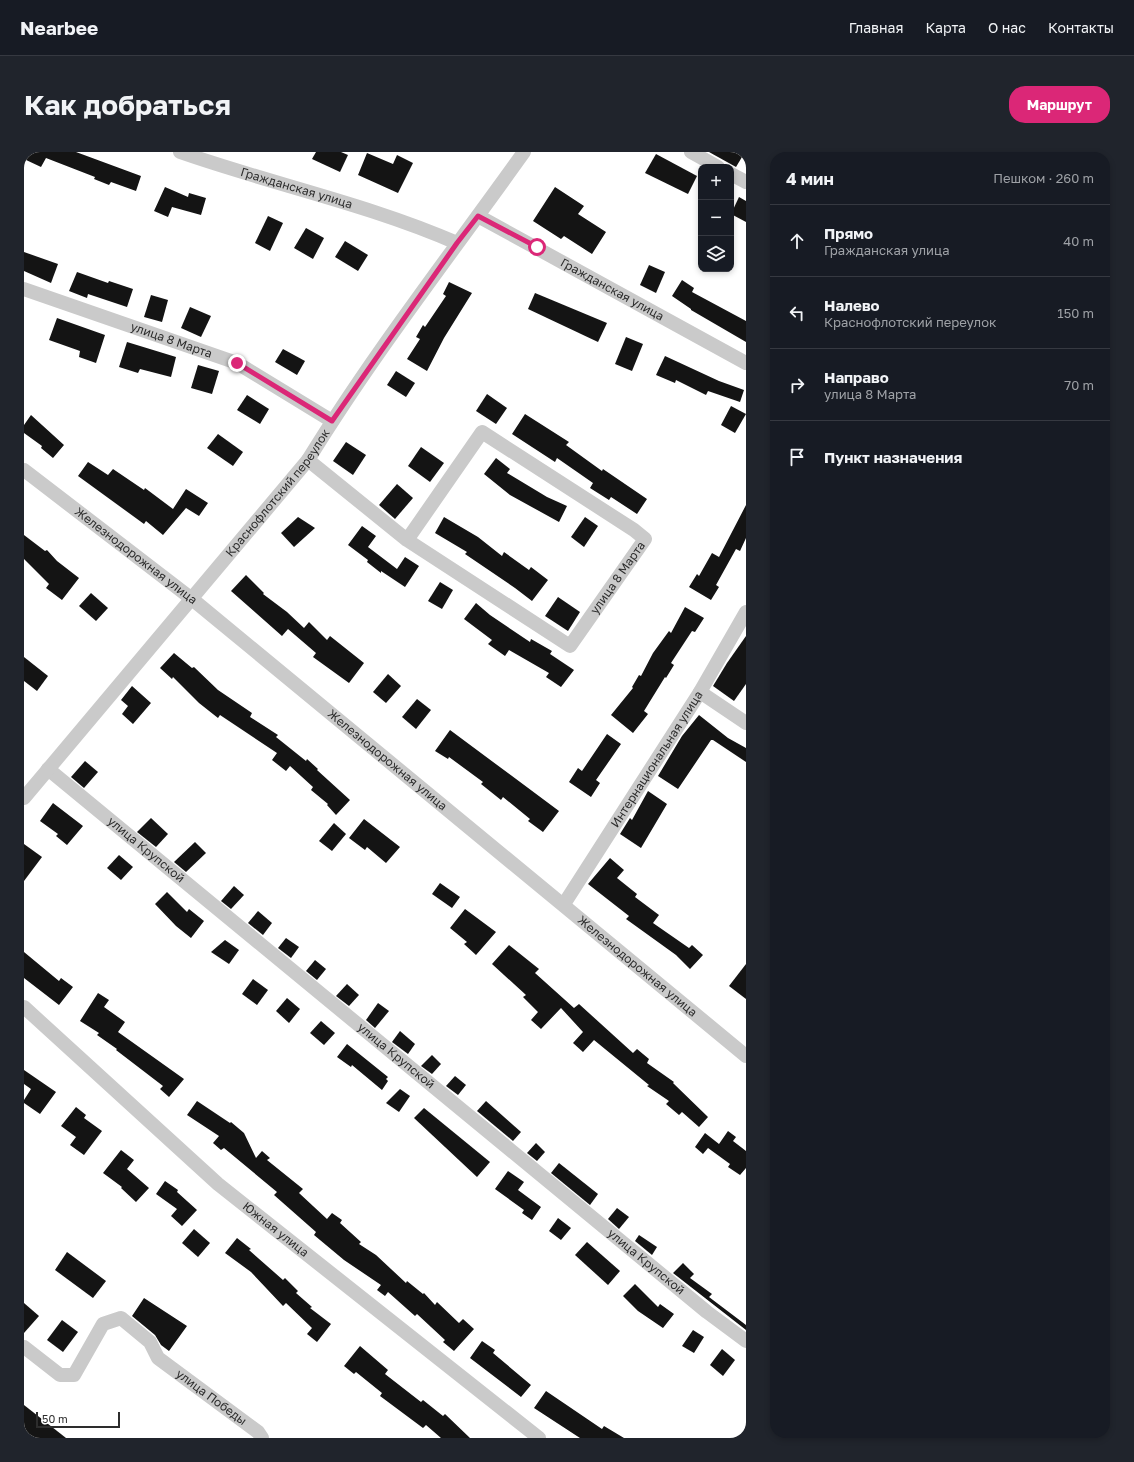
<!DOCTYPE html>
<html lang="ru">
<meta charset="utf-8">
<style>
:root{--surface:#171b24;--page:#20242c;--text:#f1f3f6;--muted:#9ea1a6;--line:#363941;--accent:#db2777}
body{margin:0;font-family:"Golos Text",sans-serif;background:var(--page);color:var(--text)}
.controls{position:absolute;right:12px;top:12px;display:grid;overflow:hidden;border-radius:8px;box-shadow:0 2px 6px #0003}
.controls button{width:36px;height:36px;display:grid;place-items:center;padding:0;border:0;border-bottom:1px solid var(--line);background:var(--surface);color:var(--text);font:20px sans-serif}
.scale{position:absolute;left:12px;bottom:10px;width:84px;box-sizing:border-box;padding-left:4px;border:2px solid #2d2d2d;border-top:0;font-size:11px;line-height:14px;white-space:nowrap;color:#2d2d2d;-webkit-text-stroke:3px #fff;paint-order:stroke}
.stop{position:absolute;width:12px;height:12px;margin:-9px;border:3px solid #db2777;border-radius:50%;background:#fff}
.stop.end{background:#db2777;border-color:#fff;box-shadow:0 1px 4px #0008}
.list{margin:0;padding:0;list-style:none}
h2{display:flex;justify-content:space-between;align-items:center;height:52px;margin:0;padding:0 16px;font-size:17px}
h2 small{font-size:13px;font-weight:400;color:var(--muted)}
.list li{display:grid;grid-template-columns:26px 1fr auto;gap:12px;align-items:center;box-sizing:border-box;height:72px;padding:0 16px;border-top:1px solid var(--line)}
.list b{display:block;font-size:15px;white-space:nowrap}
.list p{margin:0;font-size:13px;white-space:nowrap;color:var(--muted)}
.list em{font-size:13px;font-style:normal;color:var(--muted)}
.icon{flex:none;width:22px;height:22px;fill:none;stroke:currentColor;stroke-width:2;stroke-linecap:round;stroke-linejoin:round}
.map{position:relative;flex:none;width:722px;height:1286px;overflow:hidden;border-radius:16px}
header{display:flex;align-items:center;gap:24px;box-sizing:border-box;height:56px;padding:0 20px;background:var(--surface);border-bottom:1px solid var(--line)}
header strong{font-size:19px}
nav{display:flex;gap:22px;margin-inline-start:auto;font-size:14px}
.intro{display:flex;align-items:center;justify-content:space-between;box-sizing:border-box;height:96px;padding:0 24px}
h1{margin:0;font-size:28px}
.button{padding:10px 18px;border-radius:16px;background:var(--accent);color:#fff;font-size:14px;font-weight:700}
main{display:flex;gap:24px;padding:0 24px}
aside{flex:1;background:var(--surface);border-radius:16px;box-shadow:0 2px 6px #0003}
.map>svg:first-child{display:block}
</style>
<header>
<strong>Nearbee</strong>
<nav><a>Главная</a><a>Карта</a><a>О нас</a><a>Контакты</a></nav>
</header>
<div class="intro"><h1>Как добраться</h1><a class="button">Маршрут</a></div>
<main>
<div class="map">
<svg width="722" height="1286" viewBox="0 0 722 1286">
<rect width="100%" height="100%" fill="#fff"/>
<g fill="#141414">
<path d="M4,0H52L117,24L112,39L87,30L85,33L70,27L71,25L22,6L17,15L0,7Z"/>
<path d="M292,0H317L324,3L316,20L288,7Z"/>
<path d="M685,0H721L712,15Z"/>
<path d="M343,1L369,12L373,3L389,11L374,41L334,23Z"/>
<path d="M632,2L673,24L664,42L621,21Z"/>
<path d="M141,35L164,45L165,41L182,46L177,63L148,55L144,65L130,59Z"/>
<path d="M531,35L560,54L554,62L582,80L568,102L540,84L537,87L509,69Z"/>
<path d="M715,45L722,49V70L707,62Z"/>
<path d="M244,64L259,71L246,99L231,91Z"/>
<path d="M282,76L300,86L289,107L270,96Z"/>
<path d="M321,89L344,103L334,119L311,105Z"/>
<path d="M0,100L34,112L27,131L0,119Z"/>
<path d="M625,113L641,120L632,141L616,133Z"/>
<path d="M53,120L84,131L85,129L109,137L103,155L64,142L63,146L45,139Z"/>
<path d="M658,128L670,136L668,140L722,169V190L667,158V157L648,144Z"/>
<path d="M425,130L448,141L420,186L403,219L383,207L396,187L392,185L399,173L401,175L422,144L419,142Z"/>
<path d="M511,141L583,171L574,190L504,157Z"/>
<path d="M127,143L144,148L138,170L120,165Z"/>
<path d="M166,155L187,164L177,185L157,176Z"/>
<path d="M33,166L81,183L72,211L55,205L56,199L25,188Z"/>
<path d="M602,185L619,192L608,219L591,212Z"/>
<path d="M103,190L152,205L147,225L116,217L114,221L95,215Z"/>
<path d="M259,197L281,209L273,223L251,210Z"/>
<path d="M641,204L695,229L720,238L716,250L684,239L682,243L652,228L651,231L632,223Z"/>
<path d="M174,213L195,219L188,242L167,236Z"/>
<path d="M372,219L391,231L382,245L363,233Z"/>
<path d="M463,242L483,256L472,272L452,259Z"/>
<path d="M223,243L245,257L236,272L213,258Z"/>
<path d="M707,254L722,262L711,281L697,273Z"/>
<path d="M501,262L545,290L542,293L578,319L579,317L623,347L613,362L587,345L585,348L566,336L569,331L533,306L531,310L488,282Z"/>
<path d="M7,263L40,293L29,306L17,296L18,294L0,281V273Z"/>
<path d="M194,282L219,300L209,314L183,296Z"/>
<path d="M322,290L342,303L329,323L309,309Z"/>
<path d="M397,295L420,311L406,330L384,314Z"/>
<path d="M472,306L486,317L483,321L523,345L543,354L535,370L486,343L460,322Z"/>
<path d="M64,310L84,323L89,317L120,338L121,336L149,357L162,337L184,351L175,364L162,356L139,383L122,369L120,372L54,324Z"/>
<path d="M373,332L389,346L371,367L355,353Z"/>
<path d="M722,353V386L716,399L712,397L692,433L695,435L687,448L665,435L673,422L675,424L688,401L695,405Z"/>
<path d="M274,365L291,376L270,395L257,381Z"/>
<path d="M420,365L454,385L478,404L480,400L505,418L507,415L524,428L508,449L491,436L441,402L443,400L411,381Z"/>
<path d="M561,365L574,374L560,395L547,385Z"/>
<path d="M338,374L352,384L344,395L373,417L381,405L395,414L381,435L357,419V421L343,410L344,408L324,393Z"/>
<path d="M0,383L21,399L23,398L33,409L55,426L38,448L22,436L25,432L0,407Z"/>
<path d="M222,423L240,441L239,442L263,460L280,476L285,470L303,488L306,484L340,511L325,531L289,505L292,501L264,477L258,484L207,439Z"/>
<path d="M416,430L429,438L418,457L404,449Z"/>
<path d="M67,441L84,456L72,469L55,454Z"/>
<path d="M534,445L556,460L544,479L521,464Z"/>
<path d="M452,451L466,463L506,490L507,487L528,499L526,502L550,518L537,535L522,525L525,521L485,498L481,504L464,492L468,488L440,467Z"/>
<path d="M661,455L680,466L671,480L668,479L647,511L650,513L642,526L641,525L620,559L624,562L609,581L587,563L609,536L608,535L615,523L617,524L629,501L645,479L647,481Z"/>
<path d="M722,484V532L710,549L689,534L703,511Z"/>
<path d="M150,501L168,516L170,515L194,538L228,561L226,565L254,583L252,585L282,609L283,607L294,617L293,618L326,648L312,663L303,653L304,652L287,638L289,635L266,614L262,619L248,608L253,601L196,563L194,566L175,551L149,525L148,527L136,516Z"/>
<path d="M0,505L24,524L13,539L0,529Z"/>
<path d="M364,522L377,534L362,551L349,540Z"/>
<path d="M108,534L127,551L109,572L98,562L104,554L97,548Z"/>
<path d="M393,547L407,558L392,577L378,565Z"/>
<path d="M675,563L704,586L722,596V610L689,588H687L654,637L634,624L658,584Z"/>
<path d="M426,578L535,659L519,680L504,669L506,667L479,645L477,648L457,632L459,630L425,605L424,607L411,599Z"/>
<path d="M583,582L597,592L572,628L576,631L567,645L545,630L554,616L558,619Z"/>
<path d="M61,609L74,620L60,636L47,625Z"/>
<path d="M624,639L643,652L617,696L596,682L606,666L608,668Z"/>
<path d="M29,651L59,674L43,693L32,684L34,682L16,669Z"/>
<path d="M127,666L144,682L132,695L113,680Z"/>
<path d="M340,667L376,695L362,711L343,695L341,698L325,686Z"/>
<path d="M310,671L322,682L308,699L295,689Z"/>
<path d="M171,690L182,701L162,720L150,710Z"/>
<path d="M0,692L18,705L0,729Z"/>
<path d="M95,703L109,715L97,728L83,716Z"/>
<path d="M586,706L600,718L593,726L613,742L611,745L635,763L629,771L665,796L668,793L679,803L666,817L652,803L602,767L605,764L564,732Z"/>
<path d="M416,731L436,745L428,756L408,742Z"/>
<path d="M210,734L220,743L207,757L197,749Z"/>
<path d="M143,740L163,760L165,757L180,769L167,786L152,774L131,752Z"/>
<path d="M441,757L472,780L452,803L440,792L443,790L426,776Z"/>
<path d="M234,759L248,771L239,783L224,771Z"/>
<path d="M262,786L275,795L267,806L254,796Z"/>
<path d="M201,788L215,798L205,812L187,800Z"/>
<path d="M485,793L515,817L511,821L550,856L555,852L609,901L613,897L625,907L623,911L650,930L649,931L684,965L675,975L658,960L655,963L642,952L645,949L623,934L625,933L570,888L559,900L549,891L559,880L537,856L517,877L507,868L514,860L499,845L502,843L468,812Z"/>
<path d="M0,800L35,829L37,826L49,835L35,853L0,826Z"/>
<path d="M291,808L302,817L293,828L282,819Z"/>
<path d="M722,812V847L705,834Z"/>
<path d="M229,827L244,838L233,853L218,842Z"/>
<path d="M323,832L335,843L325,854L312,844Z"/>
<path d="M74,841L85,848L80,855L101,870L94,880L160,927L145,945L136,937L139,934L92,898L93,897L73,883L75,881L56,869Z"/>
<path d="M263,846L276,857L265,871L252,859Z"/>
<path d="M354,851L365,859L351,876L342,868Z"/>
<path d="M297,869L311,881L300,893L286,881Z"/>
<path d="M376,879L391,892L384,902L368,890Z"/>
<path d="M323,892L364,925L362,927L364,929L358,938L328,913L327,915L313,905Z"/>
<path d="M408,903L417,912L408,922L397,914Z"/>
<path d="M0,918L32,940L16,962L0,951V948L7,937L0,932Z"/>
<path d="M431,924L442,933L434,943L422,934Z"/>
<path d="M376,937L386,944L375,960L362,951Z"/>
<path d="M173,949L206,971L207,970L220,981L232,1006L238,999L246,1006L243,1008L279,1037L275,1041L303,1067L308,1061L318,1068L316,1071L337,1090L335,1092L352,1103L382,1131L383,1129L399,1142L400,1141L411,1153L413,1150L435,1171L439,1167L450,1177L430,1199L419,1190L421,1188L393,1162L391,1164L364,1140L361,1144L353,1138L357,1133L320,1108L290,1083L292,1080L250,1043L253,1040L200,996L197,998L189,991L195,984L163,963Z"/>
<path d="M462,949L497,980L489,989L453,959Z"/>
<path d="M52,955L62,963L60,966L78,979L60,1003L46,993L52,985L37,974Z"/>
<path d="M400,956L466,1010L453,1025L390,966Z"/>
<path d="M704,979L712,985L709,989L722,999V1016L716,1023L704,1015L706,1012L684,996L679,1002L671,995L681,981L695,992Z"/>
<path d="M512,991L521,1000L513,1009L503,1001Z"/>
<path d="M97,998L110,1008L103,1017L125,1036L112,1050L97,1036L98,1035L79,1021Z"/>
<path d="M535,1011L574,1042L566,1053L527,1021Z"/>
<path d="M484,1019L500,1030L494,1038L517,1055L508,1068L498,1061L500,1058L471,1037Z"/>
<path d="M141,1029L154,1038L153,1040L173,1058L158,1074L147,1064L153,1057L132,1042Z"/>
<path d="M593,1056L605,1065L595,1077L584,1067Z"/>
<path d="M534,1066L547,1076L537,1088L525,1079Z"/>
<path d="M170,1077L186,1091L174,1105L158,1091Z"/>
<path d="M615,1083L633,1095L628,1103L611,1089Z"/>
<path d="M213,1086L227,1097L225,1098L259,1128L261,1126L274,1139L272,1141L288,1155L286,1156L307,1172L293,1190L283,1182L288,1176L262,1151L259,1154L227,1120L201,1101Z"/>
<path d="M563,1090L596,1119L584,1133L551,1103Z"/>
<path d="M43,1100L82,1129L69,1146L31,1118Z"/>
<path d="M659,1111L670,1122L666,1126L688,1142L685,1145L722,1173V1178L649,1121Z"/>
<path d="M611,1132L634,1155L636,1152L650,1162L639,1176L614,1159L599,1144Z"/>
<path d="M120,1146L163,1174L145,1199L137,1193L131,1183L108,1164Z"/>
<path d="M0,1151L15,1164L0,1181Z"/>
<path d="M38,1168L54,1180L39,1200L23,1188Z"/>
<path d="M669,1178L680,1185L670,1201L658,1194Z"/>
<path d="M458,1189L471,1198L469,1201L507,1233L497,1245L446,1206Z"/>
<path d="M336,1194L364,1218L361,1222L397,1250L399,1248L419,1264L421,1262L446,1286H417L402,1273L399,1276L356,1244L358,1241L332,1220L330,1222L320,1214Z"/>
<path d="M698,1197L711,1208L699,1224L686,1213Z"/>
<path d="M522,1239L578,1277L580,1274L600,1286H556L510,1256Z"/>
<path d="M0,1253L42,1286H0Z"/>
</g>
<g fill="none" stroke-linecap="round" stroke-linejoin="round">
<g stroke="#cacaca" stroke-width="14">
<path id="s1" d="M156,0C247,32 344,52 433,91"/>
<path d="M667,0L694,15"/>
<path d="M707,22L722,30"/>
<path id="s2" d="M454,64L722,211"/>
<path id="s3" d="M0,137L213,211L308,269"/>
<path id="s4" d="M284,308L383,388L546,494L621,387L610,378L458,280L383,388"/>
<path id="s5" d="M0,318L168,447L722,904"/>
<path d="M676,540L722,571"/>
<path id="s6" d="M24,617L683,1160L722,1189"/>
<path id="s7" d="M0,646L284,308C350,201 427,102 500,0"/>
<path id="s8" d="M540,752L676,540L722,460"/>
<path id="s9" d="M0,855L194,1032L515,1286"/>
<path id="s10" d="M0,1195L36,1223H50L79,1172L97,1166L126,1190L134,1206L234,1280L238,1286"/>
</g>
</g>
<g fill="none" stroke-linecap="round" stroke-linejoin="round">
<path stroke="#db2777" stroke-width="5" d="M213,211L308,269L433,91L454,64L513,95"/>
</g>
<g text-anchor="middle" stroke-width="4" stroke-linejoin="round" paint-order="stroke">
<g font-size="12" fill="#2d2d2d" stroke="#fff">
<text dy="4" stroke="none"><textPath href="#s1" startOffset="122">Гражданская улица</textPath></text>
<text dy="4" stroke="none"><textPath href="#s2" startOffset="153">Гражданская улица</textPath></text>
<text dy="4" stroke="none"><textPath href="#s3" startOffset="156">улица 8 Марта</textPath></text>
<text dy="4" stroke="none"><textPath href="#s7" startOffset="397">Краснофлотский переулок</textPath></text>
<text dy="4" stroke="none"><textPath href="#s5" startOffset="141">Железнодорожная улица</textPath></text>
<text dy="4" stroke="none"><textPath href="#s4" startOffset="405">улица 8 Марта</textPath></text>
<text dy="4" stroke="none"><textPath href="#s8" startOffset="172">Интернациональная улица</textPath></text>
<text dy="4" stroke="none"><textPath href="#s5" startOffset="465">Железнодорожная улица</textPath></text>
<text dy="4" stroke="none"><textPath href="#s6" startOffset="127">улица Крупской</textPath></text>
<text dy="4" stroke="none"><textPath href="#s5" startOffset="789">Железнодорожная улица</textPath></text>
<text dy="4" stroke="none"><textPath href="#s6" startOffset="451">улица Крупской</textPath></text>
<text dy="4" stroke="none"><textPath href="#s9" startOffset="336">Южная улица</textPath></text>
<text dy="4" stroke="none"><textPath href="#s6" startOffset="775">улица Крупской</textPath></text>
<text dy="4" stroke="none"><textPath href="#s10" startOffset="259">улица Победы</textPath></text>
</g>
</g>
</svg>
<div class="controls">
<button>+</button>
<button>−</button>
<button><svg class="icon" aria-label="layers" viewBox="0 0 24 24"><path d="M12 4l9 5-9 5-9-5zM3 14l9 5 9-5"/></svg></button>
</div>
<div class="scale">50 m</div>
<div class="stop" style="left:513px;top:95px"></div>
<div class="stop end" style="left:213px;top:211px"></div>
</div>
<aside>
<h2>4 мин<small>Пешком · 260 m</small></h2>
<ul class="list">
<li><svg class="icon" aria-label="ahead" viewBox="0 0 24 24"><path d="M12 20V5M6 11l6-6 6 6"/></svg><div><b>Прямо</b><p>Гражданская улица</p></div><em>40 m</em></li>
<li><svg class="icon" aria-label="left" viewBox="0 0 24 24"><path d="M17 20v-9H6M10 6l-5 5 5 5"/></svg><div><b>Налево</b><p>Краснофлотский переулок</p></div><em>150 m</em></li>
<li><svg class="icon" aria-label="right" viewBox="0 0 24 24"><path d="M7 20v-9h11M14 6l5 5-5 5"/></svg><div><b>Направо</b><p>улица 8 Марта</p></div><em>70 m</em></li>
<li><svg class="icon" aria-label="arrive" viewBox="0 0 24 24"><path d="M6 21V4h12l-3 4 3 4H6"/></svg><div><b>Пункт назначения</b></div></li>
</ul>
</aside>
</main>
